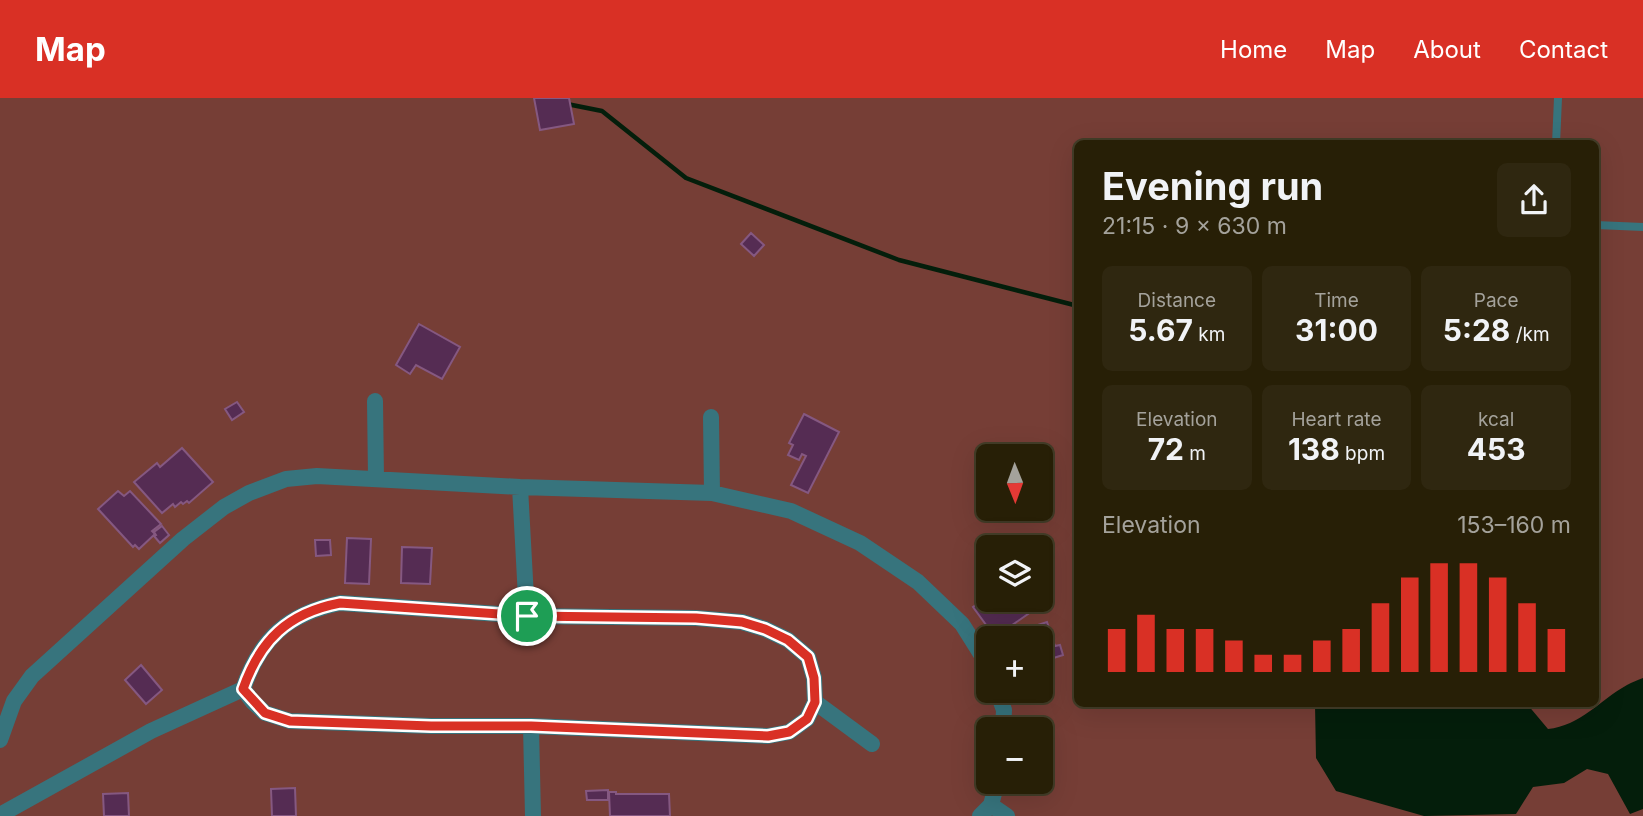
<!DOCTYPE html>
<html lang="en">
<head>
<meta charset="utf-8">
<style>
  body { margin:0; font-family:Inter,sans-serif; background:#2f2710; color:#f1f3f6; height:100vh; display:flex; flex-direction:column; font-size:26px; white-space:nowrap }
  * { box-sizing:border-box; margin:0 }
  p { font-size:23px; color:#a4a29b }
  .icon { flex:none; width:38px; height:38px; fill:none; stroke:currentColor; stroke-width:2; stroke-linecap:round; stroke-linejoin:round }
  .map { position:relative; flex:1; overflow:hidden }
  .side { position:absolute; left:1074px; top:42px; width:525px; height:567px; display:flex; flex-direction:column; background:#271f06; border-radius:10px; box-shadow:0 7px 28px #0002,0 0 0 2px #433d28 }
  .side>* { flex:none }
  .needle { width:46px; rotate:179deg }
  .tools { position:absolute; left:976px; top:346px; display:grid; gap:14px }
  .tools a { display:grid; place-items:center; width:77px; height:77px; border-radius:10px; background:#271f06; box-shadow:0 7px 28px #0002,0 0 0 2px #433d28; font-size:35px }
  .pin { position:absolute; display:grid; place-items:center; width:60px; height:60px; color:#fff; margin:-30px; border:4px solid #fff; border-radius:50%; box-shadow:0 2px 7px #0007 }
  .round { display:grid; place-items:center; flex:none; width:74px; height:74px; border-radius:10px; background:#2f2710 }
  .overview { display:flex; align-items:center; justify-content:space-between; height:119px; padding:0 28px }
  h1 { font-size:38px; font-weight:700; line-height:52px }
  .stats { display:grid; grid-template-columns:repeat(3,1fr); gap:10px; height:119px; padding:7px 28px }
  .stats div { display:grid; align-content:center; border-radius:10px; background:#2f2710; text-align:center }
  .stats b { font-size:30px; font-weight:700 }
  .stats small { font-size:19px; font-weight:400 }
  .stats p { font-size:19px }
  .chart { height:196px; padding:14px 28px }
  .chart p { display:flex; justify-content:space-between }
  .chart svg { width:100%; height:126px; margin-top:7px; stroke:#d93025; stroke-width:6 }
  header { display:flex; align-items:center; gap:42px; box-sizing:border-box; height:98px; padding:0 35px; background:#d93025; color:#fff }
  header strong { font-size:33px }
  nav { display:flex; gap:38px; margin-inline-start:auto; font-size:24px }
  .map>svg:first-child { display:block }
</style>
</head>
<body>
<header>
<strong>Map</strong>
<nav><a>Home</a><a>Map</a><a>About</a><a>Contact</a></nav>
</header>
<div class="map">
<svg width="1643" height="718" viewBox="0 0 1643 718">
  <rect width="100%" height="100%" fill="#342908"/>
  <!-- green -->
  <path fill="#763e36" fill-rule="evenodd" d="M0 0H1643V718H0ZM1078 46H1596V606H1078ZM989 359H1041V411H989ZM989 450H1041V502H989ZM989 541H1041V593H989ZM989 632H1041V684H989Z"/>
  <!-- water -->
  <path fill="#041e0b" d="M1643 580V711L1630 716 1608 676 1587 671 1564 685 1533 689 1516 716 1424 718 1336 693 1316 660 1315 606H1527L1548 631C1580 628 1600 602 1627 587 1632 584 1638 582 1643 580Z"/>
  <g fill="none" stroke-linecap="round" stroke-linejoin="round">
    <!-- stream -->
    <path stroke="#041e0b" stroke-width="4.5" d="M567 6 602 13 686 80 899 162 1078 208"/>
  </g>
  <!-- building -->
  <path fill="#552c53" stroke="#855881" stroke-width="2" d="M534 0H569L574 26 540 32Z
    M751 135 764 147 754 158 741 146Z
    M419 226 460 249 442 281 416 267 410 276 396 267Z
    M237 304 244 314 232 322 225 311Z
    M804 316 839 334 808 395 791 387 806 358 802 356 799 362 788 357 793 347 789 345Z
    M182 350 213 384 189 405 187 403 183 406 181 404 175 409 173 406 162 415 134 384 157 365 160 369Z
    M118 393 124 398 130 393 161 426 152 433 155 436 139 451 135 447 133 449 98 411Z
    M162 428 169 437 160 445 154 438 156 437 154 434Z
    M347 440 371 441 369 486 345 485Z
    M315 442H330L331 457 316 458Z
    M402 449 432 450 430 486 401 485Z
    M989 498V502H1017L1028 516 995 539 973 509Z
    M1047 524 1055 548 1060 547 1063 557 1041 564V541H1011L1010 536Z
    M141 567 162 592 146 606 125 582Z
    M295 690 296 718H272L271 691Z
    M608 692V702H587L586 693Z
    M609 694H616V696H669L670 718H610Z
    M128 695 129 718H104L103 696Z"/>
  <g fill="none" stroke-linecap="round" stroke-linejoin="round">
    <!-- lane -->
    <path stroke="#37747d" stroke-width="8" d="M1556 46 1558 0
      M1596 127 1643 129"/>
    <!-- street -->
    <path stroke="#37747d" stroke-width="16" d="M375 303 376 380
      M711 319 712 395
      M520 389 527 518
      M340 505 527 518 696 520 742 524 765 531 788 542 808 559 814 580 815 604 807 621 789 634 768 638 531 628H431L290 623 265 615 253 604 243 591C260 541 287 516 340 505Z
      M997 593 1004 612 1003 632
      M815 604 872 646
      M531 628 533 718
      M0 642 14 603 32 578 183 441 224 409 249 395 286 381 317 378 520 389 712 395 791 413 860 445 918 484 962 526 989 569
      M991 707 1007 718
      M0 717 151 633 243 591
      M980 718 991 707 997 684"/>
  </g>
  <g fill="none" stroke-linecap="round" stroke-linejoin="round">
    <defs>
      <path id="route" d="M340 505 527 518 696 520 742 524 765 531 788 542 808 559 814 580 815 604 807 621 789 634 768 638 531 628H431L290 623 265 615 243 591C260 542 288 515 340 505Z"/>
    </defs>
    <!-- route casing -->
    <use href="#route" stroke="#fff" stroke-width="14"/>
    <!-- route -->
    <use href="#route" stroke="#d93025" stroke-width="9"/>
  </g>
</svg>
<div class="tools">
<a><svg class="needle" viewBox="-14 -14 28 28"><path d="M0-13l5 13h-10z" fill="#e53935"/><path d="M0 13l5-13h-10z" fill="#a4a29b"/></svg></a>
<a><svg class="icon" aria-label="layers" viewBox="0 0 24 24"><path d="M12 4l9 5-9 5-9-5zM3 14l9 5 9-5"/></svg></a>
<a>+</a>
<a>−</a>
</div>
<div class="pin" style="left:527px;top:518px;background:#1e9e55"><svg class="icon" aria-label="arrive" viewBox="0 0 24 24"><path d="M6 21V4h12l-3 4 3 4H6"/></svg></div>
<section class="side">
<div class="overview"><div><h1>Evening run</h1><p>21:15 · 9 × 630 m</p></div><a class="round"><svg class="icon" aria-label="share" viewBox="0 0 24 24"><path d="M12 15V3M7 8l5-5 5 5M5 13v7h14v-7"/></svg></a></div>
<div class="stats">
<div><p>Distance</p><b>5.67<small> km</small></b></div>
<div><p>Time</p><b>31:00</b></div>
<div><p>Pace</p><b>5:28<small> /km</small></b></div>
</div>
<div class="stats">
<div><p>Elevation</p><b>72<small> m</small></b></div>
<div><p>Heart rate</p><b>138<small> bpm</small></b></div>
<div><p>kcal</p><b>453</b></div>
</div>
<div class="chart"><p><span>Elevation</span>153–160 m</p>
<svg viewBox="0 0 160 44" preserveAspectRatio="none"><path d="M5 44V29M15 44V24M25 44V29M35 44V29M45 44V33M55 44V38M65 44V38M75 44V33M85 44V29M95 44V20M105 44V11M115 44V6M125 44V6M135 44V11M145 44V20M155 44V29"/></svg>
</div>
</section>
</div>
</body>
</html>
